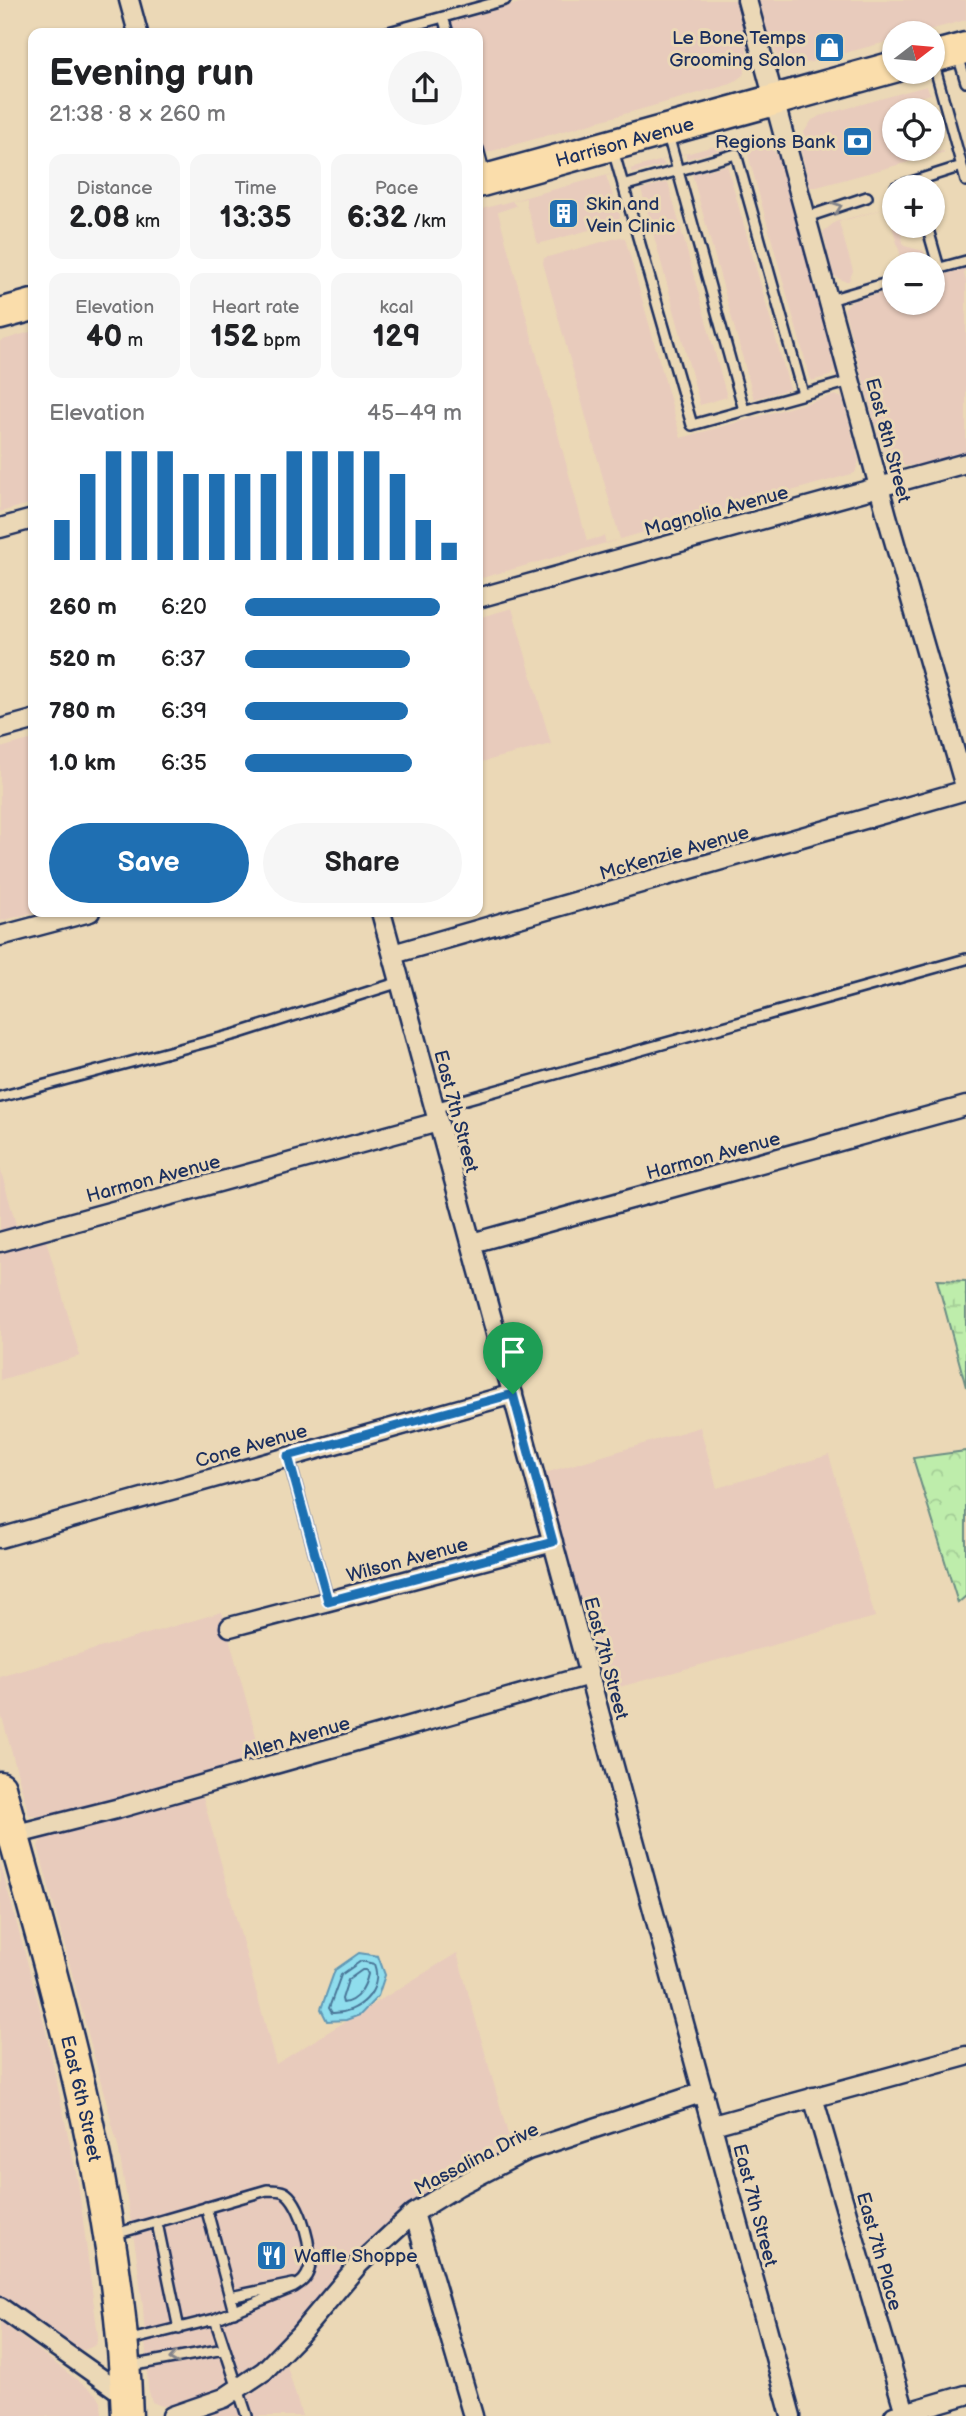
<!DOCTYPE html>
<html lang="en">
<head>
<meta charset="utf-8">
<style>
  body { margin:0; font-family:"Balsamiq Sans",sans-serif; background:#f6f6f6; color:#202124; height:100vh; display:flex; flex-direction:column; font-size:26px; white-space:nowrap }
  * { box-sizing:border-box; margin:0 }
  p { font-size:23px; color:#757577 }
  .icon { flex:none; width:38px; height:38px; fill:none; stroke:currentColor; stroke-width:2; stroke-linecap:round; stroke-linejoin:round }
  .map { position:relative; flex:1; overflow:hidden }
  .side { position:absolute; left:28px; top:28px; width:455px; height:889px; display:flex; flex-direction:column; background:#fff; border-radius:14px; box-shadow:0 2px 5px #0004 }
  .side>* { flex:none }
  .needle { width:46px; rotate:74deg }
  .fabs { position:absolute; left:882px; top:21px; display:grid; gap:14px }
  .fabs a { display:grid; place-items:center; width:63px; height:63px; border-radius:50%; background:#fff; box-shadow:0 2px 5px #0004; font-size:35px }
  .pin { position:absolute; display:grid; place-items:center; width:60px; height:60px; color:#fff; margin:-72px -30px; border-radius:50% 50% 50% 0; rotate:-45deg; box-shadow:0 0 7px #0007 }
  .pin .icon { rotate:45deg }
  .round { display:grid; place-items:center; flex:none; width:74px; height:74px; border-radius:37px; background:#f6f6f6 }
  .summary { display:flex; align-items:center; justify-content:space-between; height:119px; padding:0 21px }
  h1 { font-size:38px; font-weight:600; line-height:52px }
  .metrics { display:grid; grid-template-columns:repeat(3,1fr); gap:10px; height:119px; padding:7px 21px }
  .metrics div { display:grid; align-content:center; border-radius:14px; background:#f6f6f6; text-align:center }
  .metrics b { font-size:30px; font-weight:600 }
  .metrics small { font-size:19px; font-weight:400 }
  .metrics p { font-size:19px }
  .chart { height:196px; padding:14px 21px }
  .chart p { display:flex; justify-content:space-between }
  .chart svg { width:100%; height:126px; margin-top:7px; stroke:#1f6fb2; stroke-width:6 }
  .action { display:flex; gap:14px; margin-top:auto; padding:14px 21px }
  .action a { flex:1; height:80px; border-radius:42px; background:#1f6fb2; color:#fff; font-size:28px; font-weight:600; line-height:80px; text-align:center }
  .action a+a { background:#f6f6f6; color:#202124 }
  ul { padding:0 21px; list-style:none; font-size:23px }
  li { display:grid; grid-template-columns:112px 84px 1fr; align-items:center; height:52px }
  li i { height:18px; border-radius:9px; background:#1f6fb2 }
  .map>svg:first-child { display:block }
</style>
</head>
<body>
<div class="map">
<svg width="966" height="2416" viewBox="0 0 966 2416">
  <defs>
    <pattern id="forest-crowns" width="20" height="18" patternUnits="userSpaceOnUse" patternTransform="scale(1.75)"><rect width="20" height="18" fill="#beedab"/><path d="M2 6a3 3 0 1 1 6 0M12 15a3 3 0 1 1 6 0" fill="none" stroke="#a3cc96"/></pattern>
    <pattern id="wetland-marsh" width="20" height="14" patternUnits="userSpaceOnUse" patternTransform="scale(1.75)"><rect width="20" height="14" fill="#beedab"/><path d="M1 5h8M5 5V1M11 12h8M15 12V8" fill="none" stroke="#a3cc96"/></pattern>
  </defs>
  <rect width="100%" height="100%" fill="#ebd8b6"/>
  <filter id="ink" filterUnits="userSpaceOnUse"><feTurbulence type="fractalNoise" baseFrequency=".0143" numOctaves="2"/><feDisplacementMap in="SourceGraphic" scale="14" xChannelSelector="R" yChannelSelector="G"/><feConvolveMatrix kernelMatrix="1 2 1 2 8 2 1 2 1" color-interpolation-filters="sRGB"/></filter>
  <g filter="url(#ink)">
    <!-- built -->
    <path fill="#e8cbbc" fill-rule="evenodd" d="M530 0H735L747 45V66L743 75 731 84 478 155V33H414Z
      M759 0H966V20L918 33H894V40L792 67 780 61 771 43Z
      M926 86 931 94 912 99 915 110H894V149H925L927 155 943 151 945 152 817 187H810L801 152 804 132 812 120 820 116Z
      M752 136 767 142 780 159 859 460 855 473 478 579V210ZM745 144 811 381 830 376 834 371 842 398 835 395 681 438 625 238 620 237 544 258 543 263 620 539 606 544 604 536 587 541 498 212 516 206 512 201 526 198V204L538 244 615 223 619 221 620 215 606 176 631 169V174L665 165 661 160 686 153V159Z
      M727 165 790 389 754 399 692 174Z
      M668 182 727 397 700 405 641 189Z
      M894 206 839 222 853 271 849 281H844L834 276 823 232 835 222Z
      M892 226H899L904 246 924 251 927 262 912 264 901 257Z
      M966 268 964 274 966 282V452L922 465 904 466 893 463 882 449 844 309 850 302 894 289V303H933V278Z
      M33 331V503L0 512V341Z
      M512 608 551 744 478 763V618Z
      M33 739V912H36L0 921V748Z
      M0 1168 17 1228 0 1232Z
      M46 1240 80 1356 0 1380V1254Z
      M700 1427 717 1488 829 1455 875 1617 605 1691 545 1473Z
      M222 1612 263 1761 139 1794 40 1817 29 1815 0 1710V1677Z
      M203 1797 276 2064 457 1953 513 2152 411 2206 392 2221 346 2265 282 2340 253 2368 234 2382 209 2395 170 2406H162L152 2402 148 2388 143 2307 136 2252 118 2146 38 1846 41 1840 47 1836Z
      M0 1862 45 2027 78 2182 98 2336 96 2345 85 2350 79 2349 0 2295Z
      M0 2321 97 2395 101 2402 102 2416H0Z
      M286 2363 302 2416H210L235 2405 263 2386Z"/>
    <!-- forest -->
    <path fill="url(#forest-crowns)" stroke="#6c8e84" stroke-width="2" d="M966 1451V1596L958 1603 913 1458Z"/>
    <!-- wetland -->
    <path fill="url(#wetland-marsh)" stroke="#6c8e84" stroke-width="2" d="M937 1280 966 1281V1387Z"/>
    <!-- water -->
    <path fill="#8fdded" stroke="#6197b4" stroke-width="2" d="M359 1953 378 1956 385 1975 378 1996 360 2015 346 2020 327 2021 321 2009 335 1970Z"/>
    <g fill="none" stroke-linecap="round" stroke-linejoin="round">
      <!-- shore -->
      <path stroke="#497597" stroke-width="2" d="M361 1961 374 1964C384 1991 358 2014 332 2013L329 2008 341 1975Z
        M362 1970H366L368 1974C365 1988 357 2001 343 2003L342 1999 348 1980Z"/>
      <defs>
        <path id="service" d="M443 17 448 33
          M385 33 505 0
          M958 55 966 82
          M933 61 966 181
          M668 135 744 410
          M478 149 485 175
          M613 150 692 425 851 381
          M623 186 736 154 803 394
          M896 187 962 166
          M807 217 867 197
          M927 226 939 268
          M933 270 966 261
          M829 300 894 281
          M0 1097 236 1034 400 982
          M434 1108 966 959
          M288 1456 328 1601
          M206 2207 234 2312
          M157 2223 179 2329
          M115 2234 267 2190C272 2190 280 2190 284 2192 301 2201 314 2253 309 2270 306 2279 302 2282 294 2287L215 2319 126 2341
          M230 2297 293 2284
          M215 2319 247 2416
          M129 2366 224 2349"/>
        <path id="minor" d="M129 0 138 33
          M0 528 33 519
          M478 598 966 463
          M0 729 33 720
          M381 912 791 2416
          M0 936 90 912
          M393 954 966 790 887 516 747 0
          M0 1242 438 1122
          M472 1243 966 1106
          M0 1538 513 1394
          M230 1627 553 1542
          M13 1835 120 1808 589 1675
          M813 2097 906 2416
          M713 2125 966 2056
          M414 2213 473 2416
          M0 2307 126 2396
          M172 2416 224 2398 264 2371 300 2334 359 2264 414 2213 458 2186 528 2150 704 2092
          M894 2416 966 2395"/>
        <g id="primary">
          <path d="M933 57 966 48"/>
          <path id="s1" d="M478 182 894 67"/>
          <path d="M0 314 33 305"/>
          <path id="s2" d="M0 1787C57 1993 120 2200 127 2416"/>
        </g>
      </defs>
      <!-- service casing -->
      <use href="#service" stroke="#1b2f5e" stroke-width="14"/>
      <!-- minor casing -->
      <use href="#minor" stroke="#1b2f5e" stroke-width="23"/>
      <!-- primary casing -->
      <use href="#primary" stroke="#1b2f5e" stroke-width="35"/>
      <!-- service -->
      <use href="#service" stroke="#ebd8b6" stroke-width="9"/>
      <!-- minor -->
      <use href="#minor" stroke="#ebd8b6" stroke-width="18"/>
      <!-- primary -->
      <use href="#primary" stroke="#faddab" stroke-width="30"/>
    </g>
    <!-- one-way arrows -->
    <defs><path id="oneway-chevron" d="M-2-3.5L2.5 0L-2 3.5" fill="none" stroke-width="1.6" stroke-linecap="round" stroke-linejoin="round" transform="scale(1.75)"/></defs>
    <g stroke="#83848a">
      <use href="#oneway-chevron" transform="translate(837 207) rotate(-19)"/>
      <use href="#oneway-chevron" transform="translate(174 2358) rotate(170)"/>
    </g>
  </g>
  <g fill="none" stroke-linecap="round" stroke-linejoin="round" filter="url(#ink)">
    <defs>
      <path id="route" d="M513 1394 553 1542 328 1601 288 1456Z"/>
    </defs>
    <!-- route casing -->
    <use href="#route" stroke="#fff" stroke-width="14"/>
    <!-- route -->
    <use href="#route" stroke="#1f6fb2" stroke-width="9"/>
  </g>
  <!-- icons -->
  <defs>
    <symbol id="shop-square" viewBox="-11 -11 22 22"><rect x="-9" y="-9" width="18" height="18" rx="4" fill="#1f6fb2" stroke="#ebd8b6"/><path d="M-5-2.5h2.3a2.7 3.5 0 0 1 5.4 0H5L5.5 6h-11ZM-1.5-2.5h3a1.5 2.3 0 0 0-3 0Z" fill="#fff"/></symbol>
    <symbol id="bank-square" viewBox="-11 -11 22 22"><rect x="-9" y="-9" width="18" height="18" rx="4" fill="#1f6fb2" stroke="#ebd8b6"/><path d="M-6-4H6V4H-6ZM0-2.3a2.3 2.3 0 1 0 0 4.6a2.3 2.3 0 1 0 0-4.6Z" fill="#fff"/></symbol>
    <symbol id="building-square" viewBox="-11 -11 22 22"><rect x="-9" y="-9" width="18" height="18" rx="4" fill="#1f6fb2" stroke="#ebd8b6"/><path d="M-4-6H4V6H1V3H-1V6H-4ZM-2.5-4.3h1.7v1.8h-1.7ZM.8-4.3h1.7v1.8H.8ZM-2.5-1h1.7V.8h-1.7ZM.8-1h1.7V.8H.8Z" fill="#fff"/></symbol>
    <symbol id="restaurant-square" viewBox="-11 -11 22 22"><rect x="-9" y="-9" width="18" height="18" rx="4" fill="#1f6fb2" stroke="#ebd8b6"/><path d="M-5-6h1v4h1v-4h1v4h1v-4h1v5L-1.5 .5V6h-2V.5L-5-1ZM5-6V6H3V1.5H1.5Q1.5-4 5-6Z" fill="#fff"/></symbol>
  </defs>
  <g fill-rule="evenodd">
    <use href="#shop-square" x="812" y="30" width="35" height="35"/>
    <use href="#bank-square" x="840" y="124" width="35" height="35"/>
    <use href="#building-square" x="546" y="196" width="35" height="35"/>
    <use href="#restaurant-square" x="254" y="2238" width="35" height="35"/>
  </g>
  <g text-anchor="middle" stroke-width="6" stroke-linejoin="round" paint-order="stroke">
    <!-- poi labels -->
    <g font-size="19" fill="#1b2f5e" stroke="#ebd8b6" text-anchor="end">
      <text x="806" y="44">Le Bone Temps<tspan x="806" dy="22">Grooming Salon</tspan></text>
      <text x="835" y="148">Regions Bank</text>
      <text x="586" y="210" text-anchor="start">Skin and<tspan x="586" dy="22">Vein Clinic</tspan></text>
      <text x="294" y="2262" text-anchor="start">Waffle Shoppe</text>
    </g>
    <!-- street labels -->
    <g font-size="19" fill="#1b2f5e" stroke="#ebd8b6">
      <text dy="7" stroke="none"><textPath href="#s1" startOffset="152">Harrison Avenue</textPath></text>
      <text transform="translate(889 440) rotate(75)" y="7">East 8th Street</text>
      <text transform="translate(716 510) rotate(-15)" y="7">Magnolia Avenue</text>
      <text transform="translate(674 852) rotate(-16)" y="7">McKenzie Avenue</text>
      <text transform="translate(457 1111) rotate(75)" y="7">East 7th Street</text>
      <text transform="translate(713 1155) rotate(-15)" y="7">Harmon Avenue</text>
      <text transform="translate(153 1178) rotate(-15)" y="7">Harmon Avenue</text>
      <text transform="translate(251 1445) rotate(-16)" y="7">Cone Avenue</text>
      <text transform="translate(407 1559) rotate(-15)" y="7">Wilson Avenue</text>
      <text transform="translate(607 1658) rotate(75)" y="7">East 7th Street</text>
      <text transform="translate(296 1737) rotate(-16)" y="7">Allen Avenue</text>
      <text dy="7" stroke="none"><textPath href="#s2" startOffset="322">East 6th Street</textPath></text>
      <text transform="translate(476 2158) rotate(-27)" y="7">Massalina Drive</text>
      <text transform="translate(756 2205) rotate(75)" y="7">East 7th Street</text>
      <text transform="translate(880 2251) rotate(74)" y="7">East 7th Place</text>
    </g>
  </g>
</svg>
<div class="fabs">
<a><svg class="needle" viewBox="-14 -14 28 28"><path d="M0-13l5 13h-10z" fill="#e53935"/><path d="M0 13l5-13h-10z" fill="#757577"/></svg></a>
<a><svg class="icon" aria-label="locate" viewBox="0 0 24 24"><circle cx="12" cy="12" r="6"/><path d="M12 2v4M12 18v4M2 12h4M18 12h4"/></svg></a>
<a>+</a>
<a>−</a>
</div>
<div class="pin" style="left:513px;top:1394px;background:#1e9e55"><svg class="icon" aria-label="arrive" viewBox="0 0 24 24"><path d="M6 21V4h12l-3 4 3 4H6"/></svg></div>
<section class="side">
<div class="summary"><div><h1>Evening run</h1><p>21:38 · 8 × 260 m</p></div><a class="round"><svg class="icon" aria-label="share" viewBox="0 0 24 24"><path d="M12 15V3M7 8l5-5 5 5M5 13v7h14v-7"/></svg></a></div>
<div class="metrics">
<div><p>Distance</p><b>2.08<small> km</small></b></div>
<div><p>Time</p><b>13:35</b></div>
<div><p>Pace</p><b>6:32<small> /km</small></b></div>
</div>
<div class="metrics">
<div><p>Elevation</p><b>40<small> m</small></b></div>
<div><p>Heart rate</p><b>152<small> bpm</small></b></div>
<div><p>kcal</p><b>129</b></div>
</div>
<div class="chart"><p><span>Elevation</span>45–49 m</p>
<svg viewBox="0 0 160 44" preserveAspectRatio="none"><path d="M5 44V30M15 44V14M25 44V6M35 44V6M45 44V6M55 44V14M65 44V14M75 44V14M85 44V14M95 44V6M105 44V6M115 44V6M125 44V6M135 44V14M145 44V30M155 44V38"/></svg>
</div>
<ul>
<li><b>260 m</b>6:20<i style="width:90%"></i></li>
<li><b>520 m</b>6:37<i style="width:76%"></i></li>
<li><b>780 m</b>6:39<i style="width:75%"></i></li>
<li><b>1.0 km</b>6:35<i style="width:77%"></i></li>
</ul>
<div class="action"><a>Save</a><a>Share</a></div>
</section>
</div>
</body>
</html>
